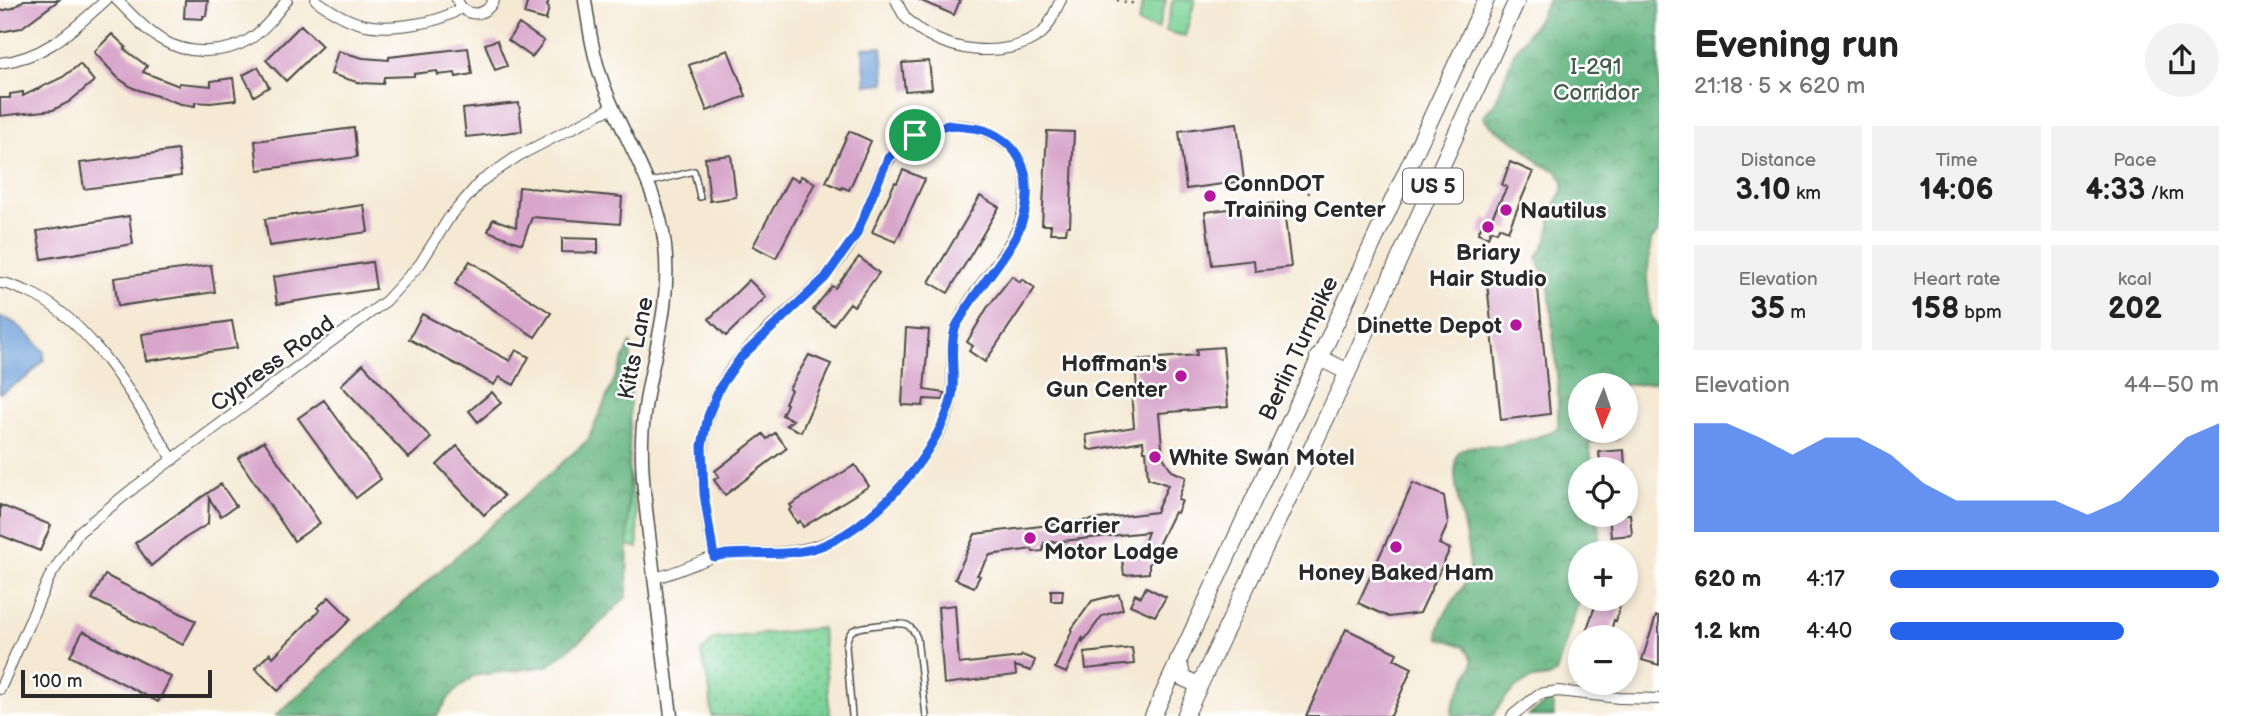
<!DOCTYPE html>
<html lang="en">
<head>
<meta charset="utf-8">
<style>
  body { margin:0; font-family:"Balsamiq Sans",sans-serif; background:#f2f2f2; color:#222; height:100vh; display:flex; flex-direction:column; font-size:26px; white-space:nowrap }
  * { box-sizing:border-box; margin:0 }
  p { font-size:23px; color:#767676 }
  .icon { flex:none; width:38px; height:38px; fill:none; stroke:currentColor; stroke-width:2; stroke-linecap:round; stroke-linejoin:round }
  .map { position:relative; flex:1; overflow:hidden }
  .drawer { display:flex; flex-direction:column; background:#fff; width:595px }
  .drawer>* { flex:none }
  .needle { width:46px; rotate:182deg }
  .controls { position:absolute; left:1568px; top:373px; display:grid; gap:14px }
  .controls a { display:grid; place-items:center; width:70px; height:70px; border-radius:50%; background:#fff; box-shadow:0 4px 10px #0003; font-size:35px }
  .scale { position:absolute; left:21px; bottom:18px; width:191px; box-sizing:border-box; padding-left:7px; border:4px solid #2b2b2b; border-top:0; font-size:19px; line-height:24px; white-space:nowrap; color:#2b2b2b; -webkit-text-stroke:5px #fff; paint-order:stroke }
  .pin { position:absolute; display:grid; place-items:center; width:60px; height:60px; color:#fff; margin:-30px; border:4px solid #fff; border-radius:50%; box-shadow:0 2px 7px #0007 }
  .round { display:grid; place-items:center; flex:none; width:74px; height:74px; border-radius:37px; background:#f2f2f2 }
  .head { display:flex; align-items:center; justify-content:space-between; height:119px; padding:0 35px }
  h1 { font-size:38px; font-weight:800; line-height:52px }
  .metrics { display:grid; grid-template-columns:repeat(3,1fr); gap:10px; height:119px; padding:7px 35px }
  .metrics div { display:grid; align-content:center; border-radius:0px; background:#f2f2f2; text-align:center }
  .metrics b { font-size:30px; font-weight:800 }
  .metrics small { font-size:19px; font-weight:400 }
  .metrics p { font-size:19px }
  .chart { height:196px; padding:14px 35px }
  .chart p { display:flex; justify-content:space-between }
  .chart svg { width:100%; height:126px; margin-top:7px; fill:#2563eb; opacity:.7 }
  ul { padding:0 35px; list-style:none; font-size:23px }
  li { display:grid; grid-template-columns:112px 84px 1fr; align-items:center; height:52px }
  li i { height:18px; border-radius:9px; background:#2563eb }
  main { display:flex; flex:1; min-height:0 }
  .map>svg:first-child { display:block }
</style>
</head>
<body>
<main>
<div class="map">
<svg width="1659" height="716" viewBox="0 0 1659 716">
  <defs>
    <pattern id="green-dots" width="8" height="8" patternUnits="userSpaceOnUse" patternTransform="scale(1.75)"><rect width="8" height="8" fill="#7bd297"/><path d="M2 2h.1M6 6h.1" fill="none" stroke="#6ab482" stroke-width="1.8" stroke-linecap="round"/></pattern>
    <pattern id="forest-crowns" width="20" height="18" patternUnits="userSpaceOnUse" patternTransform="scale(1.75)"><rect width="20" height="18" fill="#64b480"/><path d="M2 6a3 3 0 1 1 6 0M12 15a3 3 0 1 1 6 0" fill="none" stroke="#539369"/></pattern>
  </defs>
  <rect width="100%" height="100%" fill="#fff"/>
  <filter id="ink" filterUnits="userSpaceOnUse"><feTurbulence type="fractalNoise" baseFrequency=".0143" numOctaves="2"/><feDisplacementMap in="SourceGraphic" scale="14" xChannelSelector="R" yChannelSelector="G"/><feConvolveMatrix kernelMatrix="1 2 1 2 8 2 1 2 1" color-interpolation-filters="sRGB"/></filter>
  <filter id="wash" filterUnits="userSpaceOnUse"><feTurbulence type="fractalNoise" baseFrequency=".00686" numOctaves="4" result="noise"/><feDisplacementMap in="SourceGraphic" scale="28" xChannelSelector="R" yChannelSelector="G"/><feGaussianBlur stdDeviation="1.57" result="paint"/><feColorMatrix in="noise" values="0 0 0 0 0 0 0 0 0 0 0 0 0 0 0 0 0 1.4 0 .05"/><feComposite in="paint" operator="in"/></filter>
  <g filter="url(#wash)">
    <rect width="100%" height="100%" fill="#f5e9d4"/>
    <!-- green -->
    <path fill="url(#green-dots)" stroke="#537e61" stroke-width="2" d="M629 472 637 515 638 548 628 545Z
      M822 628 830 716H712L710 690 701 653 714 639Z"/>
    <!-- forest -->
    <path fill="url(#forest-crowns)" stroke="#487056" stroke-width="2" d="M1548 0H1659V232L1651 240 1647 279 1651 315 1659 330V381L1636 385H1580V430L1620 431 1618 439 1589 443 1593 469H1580V514L1597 515 1600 530 1596 553H1580V597L1556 673C1548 680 1539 677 1529 680 1514 686 1500 703 1493 716H1452C1450 698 1470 681 1473 660L1464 646 1439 638C1434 617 1463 595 1468 576 1470 568 1469 557 1468 549 1466 532 1445 460 1461 450 1474 443 1490 448 1504 446 1515 444 1552 434 1558 427V386L1549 288 1537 258 1547 240 1553 208 1563 191V181L1557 171 1542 165 1521 145 1490 125 1483 117 1496 101 1514 53 1540 16Z
      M631 342 627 596 595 628 548 666 473 676 450 696 437 716H275L588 440Z
      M1552 699 1554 716H1528Z"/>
    <!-- pitch -->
    <path fill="#7bd297" stroke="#537e61" stroke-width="2" d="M1144 0H1166L1158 29 1138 23Z
      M1173 0H1195L1185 36 1165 31Z"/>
    <!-- water -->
    <path fill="#6da0d8" stroke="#4c6682" stroke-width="2" d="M882 47 885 83 866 85 863 48Z
      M0 317C19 321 30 337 44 351V360L26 378 0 393Z"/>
    <g id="blocks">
      <!-- building -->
      <path fill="#d8a5cb" d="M24 0H59L21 28 0 32V11L13 8Z
        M185 0H208L206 16H203V19L184 18Z
        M528 0H549L547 6 549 7 546 20 524 14Z
        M919 0H960L954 15Z
        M519 24 544 41 532 57 508 40Z
        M301 25 322 46 286 81 266 60Z
        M112 34 126 47 124 49 147 66 143 72 179 86V83L211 86V81L233 78 236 100 210 103 195 102V106L181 104 133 88 118 78 94 52Z
        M497 40 507 66 495 70 485 44Z
        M468 48 472 74 456 77 455 73 438 75 437 71 414 74V76L384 77 383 84 360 83 331 74 338 51 363 58 389 60V57Z
        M728 50 746 96 707 111 689 65Z
        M929 61 932 89 905 91 902 63Z
        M80 64 94 81 69 102 53 110 0 116V98H10V94L23 92V96L63 77Z
        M258 67 269 87 254 96 243 75Z
        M519 103 522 131 466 137 463 109Z
        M1237 123 1244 181 1186 189 1179 131Z
        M354 128 357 157 258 170 255 141Z
        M849 131 871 141 849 190 842 187 841 189 826 182Z
        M1047 131 1074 132 1070 226H1067L1066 233H1050L1051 225H1042Z
        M178 150 181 176 84 189 80 163Z
        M731 155 736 197 710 201 705 158Z
        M1510 162 1533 172 1508 231 1499 227 1497 232 1491 230 1488 237 1478 233 1485 218 1490 221 1507 187 1502 185Z
        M903 170 925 179 896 242 872 232 895 182 897 183Z
        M801 176 815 183 776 258 753 246 790 177 799 181Z
        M519 187 622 197 620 224 532 217 522 244 488 231 493 219 516 227Z
        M980 196 999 207 948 293 929 282Z
        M1283 202 1291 267 1255 271 1254 260 1212 265 1205 212Z
        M364 205 368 232 269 246 265 219Z
        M129 216 133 244 42 259 37 231Z
        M562 238 598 239V253L562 252Z
        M859 257 879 273 854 306 850 303 833 325 813 310 832 286 835 288Z
        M470 261 551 313 535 337 455 284Z
        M372 262 376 289 277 304 273 277Z
        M211 265 215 292 118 306 114 278Z
        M1495 274 1537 278 1550 414 1501 420 1487 283 1496 282Z
        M1012 276 1020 282 1022 279 1035 288 985 362 969 351 973 346 967 342 987 308Z
        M749 280 766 297 726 336 709 319Z
        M422 314 510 361 516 350 529 357 514 385 499 377 494 385 409 339Z
        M232 321 237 348 146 361 142 334Z
        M906 328 929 330 924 390 945 393 943 400 924 399 923 406 902 405Z
        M1223 347 1228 407 1159 413 1163 457 1172 471 1186 477 1178 500 1182 501 1177 513 1174 512 1157 547 1149 564V573L1124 575 1122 558 1139 556 1148 532 1044 543 1043 551 1033 552 1032 549 990 555 977 575 980 576 974 587 955 579 975 534 1156 512 1168 485 1148 478 1146 451H1144L1143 441 1092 450 1088 449 1086 435 1134 427 1131 392 1137 391 1135 360 1197 355 1196 349Z
        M809 355 831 364 801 432 786 425 793 420 782 415 787 404 785 403 791 390 789 389Z
        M363 364 431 438 409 458 341 385Z
        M492 392 501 403 478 422 469 411Z
        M324 400 381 479 356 498 298 418Z
        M775 433 787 448 725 495 714 480 719 476 715 471 763 434 767 439Z
        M264 441 320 523 294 541 238 458Z
        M457 446 504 496 484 515 437 465Z
        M1624 450 1625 469H1601L1599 452Z
        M855 465 869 486 803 527 800 521 797 523 789 510 792 508 790 505Z
        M1413 483 1444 496 1448 524 1439 544 1450 549 1420 613 1389 617 1358 603Z
        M221 484 236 506 221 516 209 498 208 524 182 540 151 566 135 543Z
        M0 505 51 525 40 551 0 535Z
        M1609 514H1630L1632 535 1611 537Z
        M105 575 196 621 183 645 92 599Z
        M1146 587 1166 597 1155 616 1130 605 1135 594 1141 597Z
        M1051 590H1063L1062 601H1051Z
        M1119 594 1123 609 1102 616 1083 642V637L1066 673 1055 668 1072 631 1071 630 1092 601Z
        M329 597 351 619 278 691 255 668 270 653 273 657 320 610 317 608Z
        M1598 598H1622L1616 621 1614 620 1609 637H1584Z
        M955 605 959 664 1021 657 1022 655 1035 660 1031 671 1015 666 1016 675 944 684 938 607Z
        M1656 616H1659V665L1642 660Z
        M1346 629 1397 653 1394 659 1412 668 1391 716H1306Z
        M83 631 171 677 158 702 70 656Z
        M1132 648 1134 664 1086 669 1084 653Z"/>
    </g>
  </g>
  <g filter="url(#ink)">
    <use href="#blocks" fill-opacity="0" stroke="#494844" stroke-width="2"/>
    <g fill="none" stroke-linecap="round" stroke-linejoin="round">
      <defs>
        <path id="service" d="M648 183 694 171 700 197
          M852 716 846 646C847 641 847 636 852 631 858 626 898 622 907 625 912 628 915 633 917 638L926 716"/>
        <path id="minor" d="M117 0C131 14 145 30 162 40 187 55 224 55 250 39 265 29 276 14 287 0
          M316 0C351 26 373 31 415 24 432 22 446 18 461 8
          M457 0C465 18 485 18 494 0
          M896 0C899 6 902 14 907 19 939 52 1005 62 1042 33 1050 26 1055 10 1061 0
          M0 63C47 57 72 30 106 0
          M0 283C9 283 17 288 26 291 90 317 137 404 173 460
          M654 578C679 573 701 559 725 554 740 552 755 553 769 553 807 552 838 542 868 518 897 494 948 434 952 396 954 377 949 345 956 327 976 277 1030 242 1026 183 1024 155 1012 144 987 132 967 122 934 124 914 136 879 157 874 196 858 231 850 248 834 268 821 281 794 307 763 331 739 359 688 420 701 485 714 557
          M0 689 49 578 79 532 135 487 386 301 420 264 449 218 480 182 518 156 613 107
          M1512 716 1539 694 1558 691 1619 698 1659 699"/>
        <path id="tertiary" d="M585 0C589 28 593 56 603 83 623 139 658 185 665 246 673 318 644 372 642 441 641 478 647 515 651 552 658 607 664 661 671 716"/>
        <path id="trunk" d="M1318 357 1348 372
          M1178 660 1183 678 1199 685
          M1153 716 1486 0
          M1185 716 1348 372 1517 0"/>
      </defs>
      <!-- service casing -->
      <use href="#service" stroke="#494844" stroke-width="8"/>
      <!-- minor casing -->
      <use href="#minor" stroke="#494844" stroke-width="12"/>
      <!-- tertiary casing -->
      <use href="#tertiary" stroke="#494844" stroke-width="15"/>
      <!-- trunk casing -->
      <use href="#trunk" stroke="#494844" stroke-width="18"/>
      <!-- path -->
      <path stroke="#494844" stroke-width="2.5" stroke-dasharray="2 5" stroke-linecap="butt" d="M1117 0 1136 4
        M1307 178 1309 195"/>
      <!-- service -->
      <use href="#service" stroke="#fff" stroke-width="5"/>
      <!-- minor -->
      <use href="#minor" stroke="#fff" stroke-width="10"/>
      <!-- tertiary -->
      <use href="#tertiary" stroke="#fff" stroke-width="12"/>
      <!-- trunk -->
      <use href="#trunk" stroke="#fff" stroke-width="16"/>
    </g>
  </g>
  <g fill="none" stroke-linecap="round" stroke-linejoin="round" filter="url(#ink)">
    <defs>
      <path id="route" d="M947 125C958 127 973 127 984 130 1031 147 1036 195 1016 236 1002 263 980 285 965 311 962 317 957 323 955 329 948 353 958 380 950 404 933 459 869 533 812 549 785 556 755 552 727 554L714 557 704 494 702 446 708 416 720 387 741 357 825 278 856 235 888 158 915 135Z"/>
    </defs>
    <!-- route casing -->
    <use href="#route" stroke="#fff" stroke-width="14"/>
    <!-- route -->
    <use href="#route" stroke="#2563eb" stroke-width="9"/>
  </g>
  <!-- markers -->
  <g fill="#b5179e" stroke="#fff" stroke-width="2.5">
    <circle cx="1210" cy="196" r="7"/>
    <circle cx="1506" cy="210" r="7"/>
    <circle cx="1488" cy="227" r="7"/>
    <circle cx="1516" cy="325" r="7"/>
    <circle cx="1181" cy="376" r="7"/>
    <circle cx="1155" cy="457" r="7"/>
    <circle cx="1030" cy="538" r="7"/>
    <circle cx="1396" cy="547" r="7"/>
  </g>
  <g text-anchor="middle" stroke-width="5" stroke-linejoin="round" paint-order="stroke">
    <!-- shield labels -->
    <rect fill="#fff" stroke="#6b6b6b" stroke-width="2" x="1403" y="168.5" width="60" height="35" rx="5"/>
    <g font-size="21" font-weight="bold" fill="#2b2b2b">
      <text x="1433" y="193">US 5</text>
    </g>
    <!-- park labels -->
    <g font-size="23" fill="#435d4b" stroke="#fff">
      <text x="1596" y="74">I-291<tspan x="1596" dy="26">Corridor</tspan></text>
    </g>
    <!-- poi labels -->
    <g font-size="23" font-weight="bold" fill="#2b2b2b" stroke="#fff" text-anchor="start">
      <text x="1224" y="191">ConnDOT<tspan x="1224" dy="26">Training Center</tspan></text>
      <text x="1520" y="218">Nautilus</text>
      <text x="1488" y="260" text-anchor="middle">Briary<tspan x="1488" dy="26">Hair Studio</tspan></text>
      <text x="1502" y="333" text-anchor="end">Dinette Depot</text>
      <text x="1167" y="371" text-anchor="end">Hoffman's<tspan x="1167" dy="26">Gun Center</tspan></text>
      <text x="1169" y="465">White Swan Motel</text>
      <text x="1044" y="533">Carrier<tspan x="1044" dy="26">Motor Lodge</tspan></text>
      <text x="1396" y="580" text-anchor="middle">Honey Baked Ham</text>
    </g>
    <!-- street labels -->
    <g font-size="23" fill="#2b2b2b" stroke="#fff">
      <text transform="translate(635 348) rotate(-79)" y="8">Kitts Lane</text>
      <text transform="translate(1298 348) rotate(-65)" y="8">Berlin Turnpike</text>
      <text transform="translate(272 363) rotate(-36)" y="8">Cypress Road</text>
    </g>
  </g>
</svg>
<div class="controls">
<a><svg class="needle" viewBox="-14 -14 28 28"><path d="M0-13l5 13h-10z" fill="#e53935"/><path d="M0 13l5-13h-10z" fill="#767676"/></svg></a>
<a><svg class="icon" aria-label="locate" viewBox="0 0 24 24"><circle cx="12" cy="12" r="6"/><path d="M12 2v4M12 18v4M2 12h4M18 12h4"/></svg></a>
<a>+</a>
<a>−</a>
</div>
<div class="scale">100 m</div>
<div class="pin" style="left:915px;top:135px;background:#1e9e55"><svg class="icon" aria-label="arrive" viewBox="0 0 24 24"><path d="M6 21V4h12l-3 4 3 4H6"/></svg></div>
</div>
<section class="drawer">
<div class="head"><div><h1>Evening run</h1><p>21:18 · 5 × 620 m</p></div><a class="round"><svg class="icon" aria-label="share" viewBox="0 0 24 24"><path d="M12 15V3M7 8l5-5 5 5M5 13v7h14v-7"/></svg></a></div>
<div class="metrics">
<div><p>Distance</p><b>3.10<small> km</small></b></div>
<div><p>Time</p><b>14:06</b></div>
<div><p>Pace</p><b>4:33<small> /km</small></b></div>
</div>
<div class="metrics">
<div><p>Elevation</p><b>35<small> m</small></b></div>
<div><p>Heart rate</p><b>158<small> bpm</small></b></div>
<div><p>kcal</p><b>202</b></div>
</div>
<div class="chart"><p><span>Elevation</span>44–50 m</p>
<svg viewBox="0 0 160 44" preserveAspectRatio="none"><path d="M0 44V6L10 6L20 11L30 17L40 11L50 11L60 17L70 27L80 33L90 33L100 33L110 33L120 38L130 33L140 22L150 11L160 6V44z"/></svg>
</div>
<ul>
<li><b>620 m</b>4:17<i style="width:100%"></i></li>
<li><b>1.2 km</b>4:40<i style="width:71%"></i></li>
</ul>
</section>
</main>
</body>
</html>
